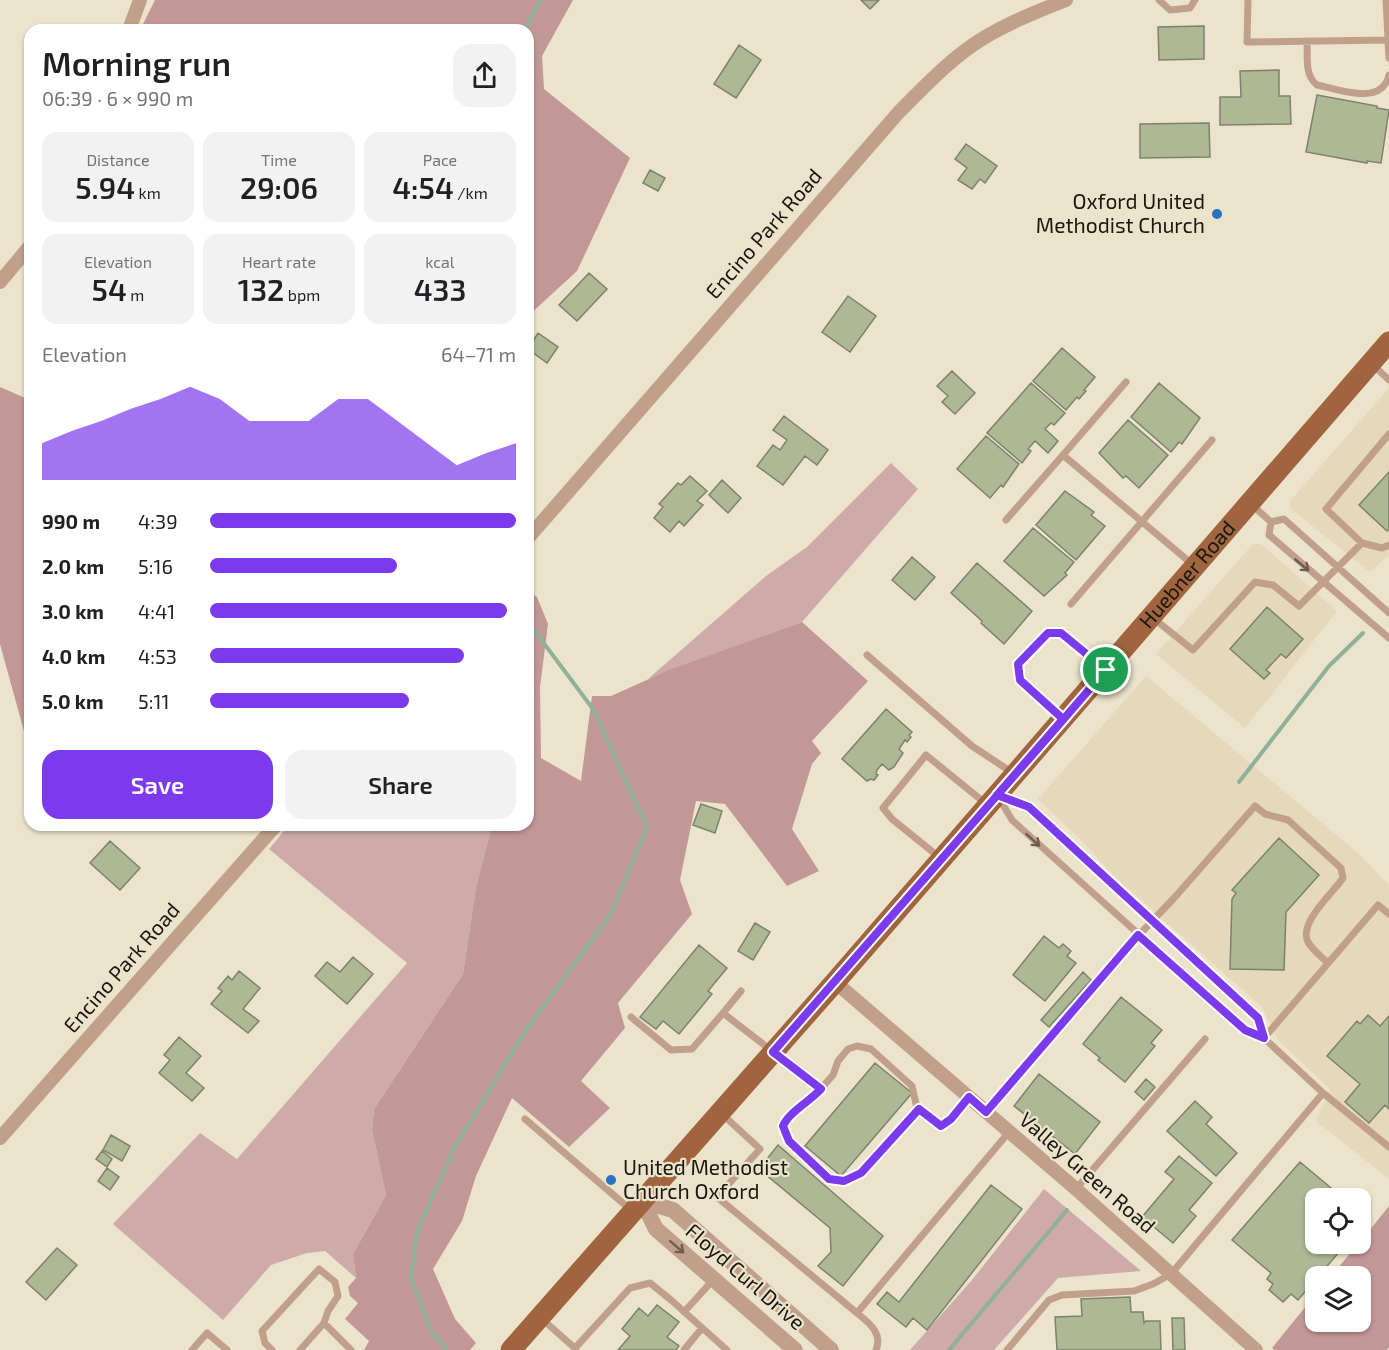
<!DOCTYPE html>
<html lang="en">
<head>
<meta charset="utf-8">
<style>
  body { margin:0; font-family:"Exo 2",sans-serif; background:#f2f2f2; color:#202124; height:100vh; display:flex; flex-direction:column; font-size:22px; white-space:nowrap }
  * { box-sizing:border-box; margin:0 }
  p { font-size:20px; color:#757577 }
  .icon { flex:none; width:33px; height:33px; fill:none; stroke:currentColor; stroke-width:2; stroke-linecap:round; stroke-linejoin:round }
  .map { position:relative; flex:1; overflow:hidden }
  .side { position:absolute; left:24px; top:24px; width:510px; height:807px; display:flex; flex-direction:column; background:#fff; border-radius:18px; box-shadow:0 2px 4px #0004 }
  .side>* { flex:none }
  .controls { position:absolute; left:1305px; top:1188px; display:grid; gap:12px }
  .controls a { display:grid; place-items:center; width:66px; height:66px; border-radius:12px; background:#fff; box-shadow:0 2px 4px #0004; font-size:30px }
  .pin { position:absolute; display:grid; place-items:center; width:51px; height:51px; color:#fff; margin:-26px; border:3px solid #fff; border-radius:50%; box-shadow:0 2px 6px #0007 }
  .round { display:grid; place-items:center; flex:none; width:63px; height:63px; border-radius:18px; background:#f2f2f2 }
  .head { display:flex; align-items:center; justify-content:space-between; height:102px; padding:0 18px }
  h1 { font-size:33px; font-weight:600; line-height:45px }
  .stats { display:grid; grid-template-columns:repeat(3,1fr); gap:9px; height:102px; padding:6px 18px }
  .stats div { display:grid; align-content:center; border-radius:15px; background:#f2f2f2; text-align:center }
  .stats b { font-size:30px; font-weight:600 }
  .stats small { font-size:16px; font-weight:400 }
  .stats p { font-size:16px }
  .chart { height:168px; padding:12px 18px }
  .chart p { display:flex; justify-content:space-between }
  .chart svg { width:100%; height:108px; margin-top:6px; fill:#7c3aed; opacity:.7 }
  .cta { display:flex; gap:12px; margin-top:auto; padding:12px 18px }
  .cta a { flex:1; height:69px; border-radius:18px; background:#7c3aed; color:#fff; font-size:24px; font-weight:600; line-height:69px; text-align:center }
  .cta a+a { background:#f2f2f2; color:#202124 }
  ul { padding:0 18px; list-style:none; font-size:20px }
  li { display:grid; grid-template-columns:96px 72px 1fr; align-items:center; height:45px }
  li i { height:15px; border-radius:8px; background:#7c3aed }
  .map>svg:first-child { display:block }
</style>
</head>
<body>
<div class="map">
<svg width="1389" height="1350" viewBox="0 0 1389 1350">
  <rect width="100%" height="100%" fill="#ece3cc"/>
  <!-- built -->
  <path fill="#e5d8bb" d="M1389 388V555L1370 572 1291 509 1290 501Z
    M1253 544H1261L1337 611 1245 728 1156 654Z
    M1146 676 1359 854 1389 885V1179L1316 1121 1330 1089 1278 1040 1262 1007 1114 876 1084 843 1038 799Z"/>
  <!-- green -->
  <path fill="#ceaba9" d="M891 463 918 489 802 622 648 679 766 576 807 547Z
    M289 825H492L476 887 463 974 374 1109 372 1130 386 1195 353 1254 356 1278 325 1251 307 1253 271 1265 223 1320 113 1224 200 1133 237 1159 407 963 269 849Z
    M1044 1189 1141 1271 1058 1278 994 1350H910L972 1280Z"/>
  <!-- forest -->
  <path fill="#c29897" d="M155 0H573L542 56 544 89 630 158 577 271 528 316V30H140Z
    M0 387 30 400V753L0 644Z
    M528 591 537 597 548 624 540 687 541 758 581 781 592 696H611L669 670 802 622 868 681 812 741 821 753 812 764 792 829 819 871 787 886 725 804 696 801 680 880 692 914 618 1003 625 1028 581 1081 610 1108 569 1147 512 1098 476 1176 462 1221 433 1269 455 1319 476 1343 470 1350H364L369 1341 345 1319 358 1303 350 1296 348 1287 356 1278 353 1254 386 1195 372 1130 374 1109 463 974 476 887 492 825H528Z
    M1389 1206V1347L1387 1350H1275L1272 1348 1315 1295 1316 1322H1360V1276H1331L1358 1244H1360L1361 1241Z"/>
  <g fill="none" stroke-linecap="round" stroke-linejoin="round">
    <!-- stream -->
    <path stroke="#90b199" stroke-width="4" d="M525 30 540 0
      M1239 782 1329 666 1363 633
      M446 1350 431 1331 411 1278 417 1231 456 1145 526 1030 611 914 647 827 593 709 528 622
      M949 1350 1067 1210"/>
  </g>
  <!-- building -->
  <path fill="#aeb895" stroke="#7c826d" stroke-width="1.5" d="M861 0H879L870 9Z
    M1204 26V59L1159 60 1158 27Z
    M739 45 761 60 736 98 714 84Z
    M1279 70V96H1290L1291 124 1220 125V97H1241L1240 71Z
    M1317 95 1377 106V108L1389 110 1381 163 1367 161V163L1306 152Z
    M1209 123 1210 157 1140 158V124Z
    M966 144 997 166 985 183 980 179 972 189 958 180 967 168 955 159Z
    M650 170 665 178 658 191 643 183Z
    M589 273 607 289 577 321 559 305Z
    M848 296 876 316 850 352 822 332Z
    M538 333 558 347 547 363 528 349Z
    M1062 348 1095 377 1084 390 1086 391 1079 399 1077 397 1066 410 1033 381Z
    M952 371 975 393 955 414 942 402 948 396 937 386Z
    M1031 383 1065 413 1054 425 1051 423 1045 429 1058 441 1048 453 1035 441 1028 449 1031 451 1022 463 987 433Z
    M1159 383 1200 418 1182 444 1179 442 1171 452 1131 417Z
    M784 416 828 450 817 465 805 456 783 485 757 466 773 445 780 450 787 440 773 430Z
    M1128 420 1168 455 1139 488 1126 476 1123 478 1099 453Z
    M986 436 1019 464 1003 487 1001 485 990 498 957 469Z
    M1389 472V529L1387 531 1359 505Z
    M690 476 707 491 697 501 703 505 684 526 679 521 670 532 654 518 663 507 659 504 678 483 681 485Z
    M722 480 741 498 728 513 709 495Z
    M1065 491 1094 512 1091 515 1105 526 1076 560 1036 525Z
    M1033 528 1074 562 1065 573 1067 575 1044 596 1004 561Z
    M912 557 935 577 915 600 892 580Z
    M977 563 1032 611 1004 644 981 623 982 621 951 593Z
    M1267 607 1303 639 1286 658 1281 654 1266 670 1270 673 1264 679 1230 649Z
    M886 709 912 732 909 735 911 737 907 742 905 740 899 749 903 753 894 767 889 770 882 764 877 770 876 774 878 775 874 780 871 779 867 781 842 759Z
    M701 804 722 811 715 833 693 825Z
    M1279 838 1319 875 1286 912 1284 970 1230 969 1232 899 1236 893 1232 890Z
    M110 841 140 868 120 890 90 863Z
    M755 923 770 932 753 960 738 951Z
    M1044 936 1059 948 1063 944 1071 951 1067 956 1076 963 1045 1001 1013 975Z
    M699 945 727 968 708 991 712 994 679 1034 663 1021 656 1029 640 1017Z
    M353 957 373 974 347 1004 315 976 327 962 340 972Z
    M239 971 260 988 243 1009 259 1021 248 1033 211 1004 222 991 218 988 228 976 232 980Z
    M1083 972 1091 980 1049 1027 1041 1020Z
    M1121 997 1162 1030 1151 1043 1155 1046 1125 1082 1098 1060 1100 1058 1083 1044Z
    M1368 1015 1380 1026 1389 1016V1109L1385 1105 1369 1123 1345 1102 1360 1084 1327 1056 1357 1021 1360 1024Z
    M179 1037 201 1056 186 1073 204 1088 192 1101 159 1073 170 1060 164 1055Z
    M875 1063 912 1093 841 1176 805 1146Z
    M1039 1074 1100 1122 1075 1154 1014 1106Z
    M1146 1079 1155 1087 1144 1100 1135 1092Z
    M1195 1101 1212 1117 1206 1124 1237 1153 1216 1176 1167 1131Z
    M111 1135 130 1146 122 1161 103 1150Z
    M778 1145 883 1236 843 1286 818 1266 831 1252 830 1228 759 1169Z
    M102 1151 112 1159 107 1167 96 1159Z
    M1179 1156 1212 1183 1189 1210 1196 1216 1173 1243 1142 1217 1174 1179 1165 1172Z
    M1300 1162 1343 1198H1316V1244H1346L1298 1300 1291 1294 1283 1302 1269 1290 1273 1284 1267 1279 1271 1273 1232 1240Z
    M107 1168 119 1177 110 1190 98 1181Z
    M991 1185 1022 1209 927 1330 913 1318 906 1327 877 1304 887 1292 899 1302Z
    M1360 1214 1367 1219 1360 1226Z
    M57 1248 77 1265 46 1300 26 1282Z
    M1130 1297 1131 1312H1143L1144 1323 1146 1321H1160L1161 1350H1057L1055 1317 1082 1316 1081 1299Z
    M657 1305 679 1322 667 1337 679 1346 676 1350H618L630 1336 622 1329 639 1308 648 1316Z
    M1172 1318H1184L1185 1350H1173Z"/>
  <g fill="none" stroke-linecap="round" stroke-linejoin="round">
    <!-- service -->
    <path stroke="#c1a08b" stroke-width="7" d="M1159 0 1170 10 1190 8 1195 0
      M1248 0 1247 42 1388 40
      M1386 0 1389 58
      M1307 41C1308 56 1304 75 1317 85 1338 89 1382 107 1389 75
      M1373 365 1389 380
      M1126 382 1063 455 1192 564
      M1252 505 1271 522
      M1006 520 1063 455
      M1271 522 1269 535 1389 638
      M1271 522 1284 519 1389 613
      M1362 543 1326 509 1389 434
      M1071 604 1212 440
      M1153 618 1193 650 1255 582 1273 585 1299 606 1362 543 1382 548 1389 545
      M867 655 972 746 1013 773
      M1061 717 1020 680 1018 664 1048 633H1061L1104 668
      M1000 796 1029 807 1259 1018 1264 1038
      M999 798 1012 820 1245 1030 1264 1038
      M939 857 892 819 883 808 926 755 985 803
      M1389 914 1378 905 1264 1038 1323 1093 1389 1147
      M723 1013 741 991
      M631 1017 671 1050 692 1049 723 1013 821 1089
      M919 1109 861 1173 844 1181 829 1179 789 1141 783 1126 787 1117 810 1101 833 1075 838 1061 848 1049 857 1046 871 1049 912 1086 916 1104 919 1109 941 1126 951 1119 969 1097
      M986 1112 1139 935 1175 897 1255 806 1265 814 1288 820 1341 868 1343 878C1333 893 1298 923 1308 942 1312 950 1322 957 1328 963
      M722 1114 760 1149 717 1197 857 1313 1009 1132
      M525 1119 631 1210
      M1076 1189 1205 1039
      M684 1312 714 1279
      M857 1313C869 1323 883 1333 876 1350
      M542 1319 576 1349
      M324 1323 351 1350
      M575 1348 630 1288 650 1283 671 1300 727 1350
      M192 1350 207 1333 227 1350
      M272 1350 265 1343 262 1331 319 1269 335 1282 338 1296 328 1311 324 1323 300 1350
      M684 1350 702 1328
      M1007 1350 1049 1300 1062 1295 1134 1291 1153 1284 1171 1274 1323 1093"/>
    <!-- minor -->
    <path stroke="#c1a08b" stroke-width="14" d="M129 30 140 0
      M0 282 30 246
      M528 538 899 112C925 86 951 58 982 39 1008 23 1038 11 1066 0
      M835 982 1076 1189 1256 1350
      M0 1138 276 825"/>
    <!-- tertiary -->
    <path stroke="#c1a08b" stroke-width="16" d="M642 1201 673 1210 831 1350
      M642 1201 656 1229 795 1350"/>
    <!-- primary -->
    <path stroke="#a0653e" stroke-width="21" id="s1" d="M511 1350 835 982 1389 342"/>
  </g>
  <!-- one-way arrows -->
  <defs><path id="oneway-shaft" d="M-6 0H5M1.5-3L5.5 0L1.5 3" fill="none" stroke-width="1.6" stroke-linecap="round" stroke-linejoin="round" transform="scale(1.5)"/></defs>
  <g stroke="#6e5c4d">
    <use href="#oneway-shaft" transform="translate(1302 565) rotate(40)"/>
    <use href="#oneway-shaft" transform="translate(1033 840) rotate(42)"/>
    <use href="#oneway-shaft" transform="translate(677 1247) rotate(41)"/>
  </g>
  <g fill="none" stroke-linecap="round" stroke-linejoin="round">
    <defs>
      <path id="route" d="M1106 670C996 798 885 925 773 1052L821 1089C810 1101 789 1112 783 1126L789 1141 829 1179 844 1181 861 1173 919 1109 941 1126 951 1119 969 1097 986 1112 1138 935 1245 1030 1264 1038 1258 1018 1029 807 997 795 1063 719 1020 680 1018 664 1048 633H1061L1106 670"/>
    </defs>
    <!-- route casing -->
    <use href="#route" stroke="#fff" stroke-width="12"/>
    <!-- route -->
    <use href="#route" stroke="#7c3aed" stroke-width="8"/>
  </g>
  <!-- markers -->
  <g fill="#2772c2" stroke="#ece3cc" stroke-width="2">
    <circle cx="1217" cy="214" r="6"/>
    <circle cx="611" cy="1180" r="6"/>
  </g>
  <g text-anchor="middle" stroke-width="4.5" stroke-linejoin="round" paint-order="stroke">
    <!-- poi labels -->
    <g font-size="21" fill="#1a170f" stroke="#ece3cc" text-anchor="end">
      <text x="1205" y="209">Oxford United<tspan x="1205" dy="24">Methodist Church</tspan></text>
      <text x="623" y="1175" text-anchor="start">United Methodist<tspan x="623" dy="24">Church Oxford</tspan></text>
    </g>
    <!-- street labels -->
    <g font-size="21" fill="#1a170f" stroke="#ece3cc">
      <text transform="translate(764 234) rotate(-49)" y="7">Encino Park Road</text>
      <text dy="7" stroke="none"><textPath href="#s1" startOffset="1029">Huebner Road</textPath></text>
      <text transform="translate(122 968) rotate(-49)" y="7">Encino Park Road</text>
      <text transform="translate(1087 1173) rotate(41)" y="7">Valley Green Road</text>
      <text transform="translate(745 1277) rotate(41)" y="7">Floyd Curl Drive</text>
    </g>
  </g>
</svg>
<div class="controls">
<a><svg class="icon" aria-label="locate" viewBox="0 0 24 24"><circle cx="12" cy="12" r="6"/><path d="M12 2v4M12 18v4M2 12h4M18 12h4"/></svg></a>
<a><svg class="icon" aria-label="layers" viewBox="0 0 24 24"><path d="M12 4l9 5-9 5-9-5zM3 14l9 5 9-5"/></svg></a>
</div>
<div class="pin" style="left:1106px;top:670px;background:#1e9e55"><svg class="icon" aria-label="arrive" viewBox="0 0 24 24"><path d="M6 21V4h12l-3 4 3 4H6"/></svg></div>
<section class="side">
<div class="head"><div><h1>Morning run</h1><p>06:39 · 6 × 990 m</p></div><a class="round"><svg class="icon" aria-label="share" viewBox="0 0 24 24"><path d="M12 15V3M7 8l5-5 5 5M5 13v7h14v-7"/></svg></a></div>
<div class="stats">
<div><p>Distance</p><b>5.94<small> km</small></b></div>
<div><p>Time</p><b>29:06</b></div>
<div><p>Pace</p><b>4:54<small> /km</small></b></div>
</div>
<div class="stats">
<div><p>Elevation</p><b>54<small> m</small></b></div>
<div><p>Heart rate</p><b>132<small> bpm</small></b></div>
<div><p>kcal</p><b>433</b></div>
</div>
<div class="chart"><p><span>Elevation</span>64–71 m</p>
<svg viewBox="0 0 160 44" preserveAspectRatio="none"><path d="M0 44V29L10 24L20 20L30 15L40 11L50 6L60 11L70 20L80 20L90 20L100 11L110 11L120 20L130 29L140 38L150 33L160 29V44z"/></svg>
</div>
<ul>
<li><b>990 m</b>4:39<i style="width:100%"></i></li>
<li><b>2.0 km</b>5:16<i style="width:61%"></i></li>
<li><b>3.0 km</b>4:41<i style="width:97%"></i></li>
<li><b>4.0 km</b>4:53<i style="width:83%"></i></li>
<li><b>5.0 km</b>5:11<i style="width:65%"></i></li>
</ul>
<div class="cta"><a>Save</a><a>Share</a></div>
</section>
</div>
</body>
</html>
